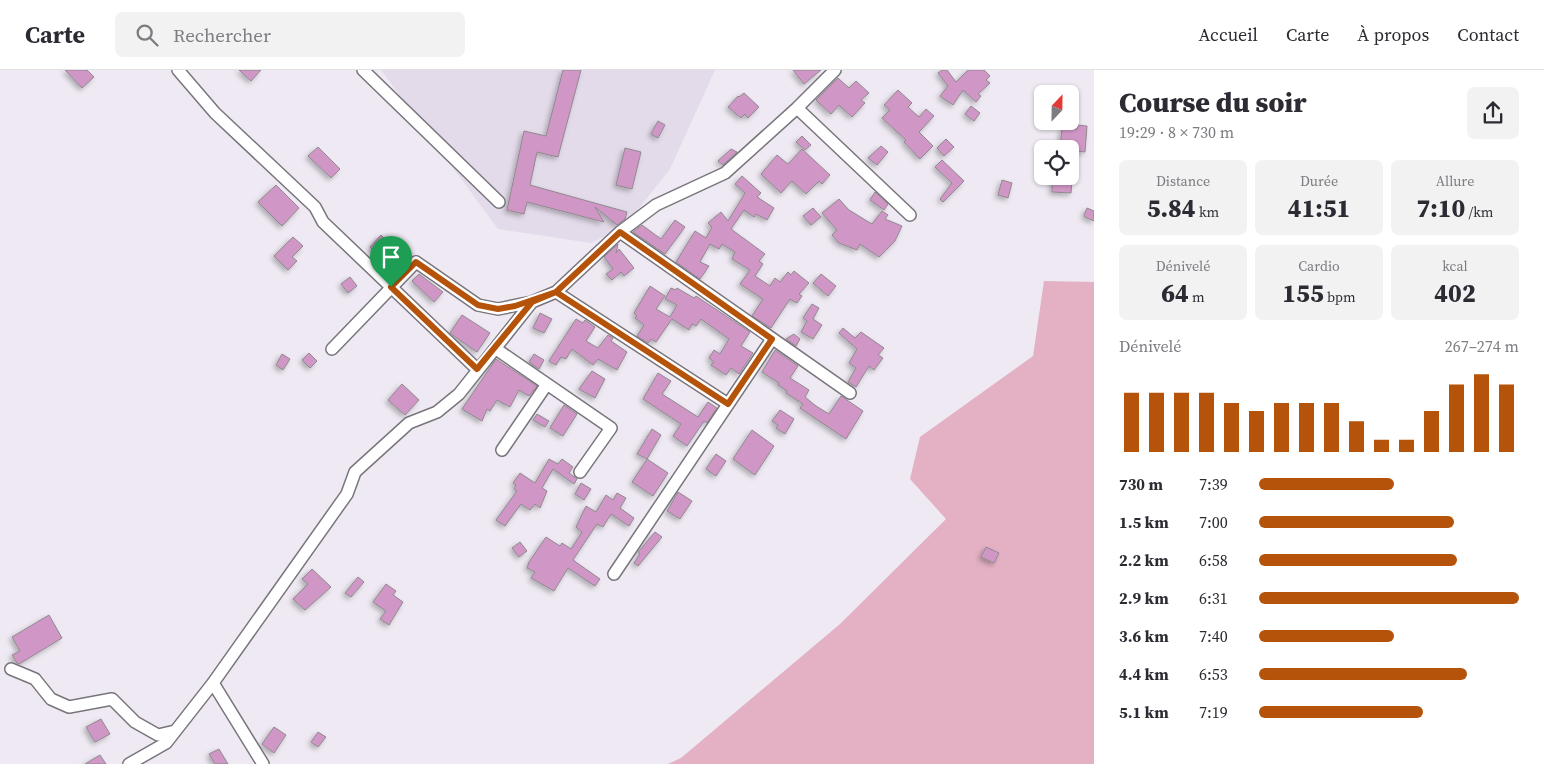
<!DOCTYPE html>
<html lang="fr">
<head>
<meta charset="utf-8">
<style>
  body { margin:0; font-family:"Source Serif 4",serif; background:#f2f2f3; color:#2b2b33; height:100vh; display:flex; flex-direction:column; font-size:19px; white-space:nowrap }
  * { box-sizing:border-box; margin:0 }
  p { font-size:16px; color:#7c7c81 }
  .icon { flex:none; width:28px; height:28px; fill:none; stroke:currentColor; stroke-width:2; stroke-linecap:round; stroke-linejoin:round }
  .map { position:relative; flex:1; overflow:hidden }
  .details { display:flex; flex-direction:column; background:#fff; width:450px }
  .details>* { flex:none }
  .needle { width:32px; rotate:22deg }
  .fabs { position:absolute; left:1034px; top:15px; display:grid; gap:10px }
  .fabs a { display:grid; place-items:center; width:45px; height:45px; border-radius:8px; background:#fff; box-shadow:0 1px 4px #0004; font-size:25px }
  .pin { position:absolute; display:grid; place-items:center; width:42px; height:42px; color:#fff; margin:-51px -21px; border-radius:50% 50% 50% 0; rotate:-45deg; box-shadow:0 0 5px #0007 }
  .pin .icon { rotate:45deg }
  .round { display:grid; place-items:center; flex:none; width:52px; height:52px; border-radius:8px; background:#f2f2f3 }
  .head { display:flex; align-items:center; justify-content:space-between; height:85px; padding:0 25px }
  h1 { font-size:28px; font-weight:800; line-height:38px }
  .figures { display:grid; grid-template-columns:repeat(3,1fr); gap:8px; height:85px; padding:5px 25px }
  .figures div { display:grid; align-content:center; border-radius:8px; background:#f2f2f3; text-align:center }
  .figures b { font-size:25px; font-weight:800 }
  .figures small { font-size:14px; font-weight:400 }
  .figures p { font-size:14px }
  .chart { height:140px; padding:10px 25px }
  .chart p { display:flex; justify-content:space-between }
  .chart svg { width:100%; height:90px; margin-top:5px; stroke:#b45309; stroke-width:6 }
  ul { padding:0 25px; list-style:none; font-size:16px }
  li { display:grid; grid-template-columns:80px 60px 1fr; align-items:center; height:38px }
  li i { height:12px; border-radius:6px; background:#b45309 }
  header { display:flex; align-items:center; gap:30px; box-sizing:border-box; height:70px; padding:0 25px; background:#fff; border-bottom:1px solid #e1e1e2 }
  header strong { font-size:24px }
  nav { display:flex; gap:28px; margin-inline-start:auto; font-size:18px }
  .search { width:350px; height:45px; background:#f2f2f3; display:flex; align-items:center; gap:12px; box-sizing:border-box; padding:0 18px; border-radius:8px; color:#7c7c81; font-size:19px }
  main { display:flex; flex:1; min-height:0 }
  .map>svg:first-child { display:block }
</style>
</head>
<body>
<header>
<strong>Carte</strong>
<div class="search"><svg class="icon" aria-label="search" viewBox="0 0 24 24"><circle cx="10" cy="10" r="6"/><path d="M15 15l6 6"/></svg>Rechercher</div>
<nav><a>Accueil</a><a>Carte</a><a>À propos</a><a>Contact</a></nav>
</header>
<main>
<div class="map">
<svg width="1094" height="694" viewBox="0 0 1094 694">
  <defs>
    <filter id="shadow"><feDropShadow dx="-2.5" dy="2.5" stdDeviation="2.5" flood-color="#0004"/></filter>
  </defs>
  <rect width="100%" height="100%" fill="#eee9f2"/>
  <!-- built -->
  <path fill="#e4dbea" d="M381 0H715L670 99 624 157 591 173 498 159Z"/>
  <!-- green -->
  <path fill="#e3b1c3" d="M1044 211 1094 212V694H668L681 688 840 554 946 449 910 409 920 367 1033 286Z"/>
  <!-- building -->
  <path fill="#d097c6" stroke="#90898f" filter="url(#shadow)" d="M65 0H87L94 7 82 18Z
    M239 0H261L251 11Z
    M563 0H581L558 87 537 82 530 115 627 142 625 149 617 155 595 137 604 152 527 132 524 144 507 140 524 61 546 66Z
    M793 0H821L804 14Z
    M942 0H947L956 12 968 0H984L990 6 986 10 990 13 978 24 981 26 976 32 963 20 953 35 940 26 948 16 938 3Z
    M838 8 849 18 856 11 869 23 861 30 865 33 852 47 839 35 831 44 816 30Z
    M898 20 912 33 908 37 919 47 926 39 934 46 919 62 933 76 920 89 904 72 906 70 882 48 890 40 884 35Z
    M744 23 759 37 748 48 745 44 741 48 728 37 738 26 739 27Z
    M971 36 980 43 974 51 965 44Z
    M658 51 665 55 658 68 651 64Z
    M1077 55 1087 56 1085 82 1060 79 1062 58 1077 59Z
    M802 66 811 75 805 80 796 72Z
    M946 69 954 77 944 86 937 78Z
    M881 76 888 82 877 95 868 88Z
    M318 77 340 99 331 108 308 86Z
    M625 78 641 82 632 119 616 115Z
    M731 79 737 82 723 95 718 91Z
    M802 79 830 105 822 114 819 111 806 124 792 111 781 123 761 104 777 85 788 94Z
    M942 90 964 111 943 132 940 129 952 113 935 97Z
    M742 106 761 123 757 127 774 138 767 150 756 144 754 147 744 140 731 159 765 184 759 191 763 194 755 206 770 216 775 208 780 212 788 202 791 205 794 201 809 213 799 224 802 226 797 233 790 229 771 258 752 246 763 229 740 214 750 200 732 189 735 182 722 174 719 179 710 174 700 192 709 196 700 209 676 192 695 161 706 168 712 157 708 153 721 142 728 151 745 123 735 114Z
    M1052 109 1072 111 1071 123 1052 122Z
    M1002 110 1012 113 1008 128 998 125Z
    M276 115 299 138 282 156 258 132Z
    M875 122 888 134 884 140 870 130Z
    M839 129 849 140 872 154 882 141 888 145 885 149 902 156 895 171 879 187 860 174 857 180 839 173 832 165 837 160 822 143Z
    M813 138 821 147 811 155 803 146Z
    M1087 138 1094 141V151L1085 147 1084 145Z
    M675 150 685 157 665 184 633 162 642 155 661 169Z
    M381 165 392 176 381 188 370 177Z
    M293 167 303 176 292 187 297 191 288 200 274 186Z
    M618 174 616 183 619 179 634 198 624 206 621 202 612 210 606 204 613 199 604 187Z
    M419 204 443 222 434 232 412 211Z
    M821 204 836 216 828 226 813 213Z
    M350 207 357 216 348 223 341 214Z
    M650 216 665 226 656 239 670 247 677 235 665 229 671 218 676 220 677 218 694 228 696 226 750 262 741 276 753 283 739 304 731 298 726 305 711 295 714 292 709 288 714 280 720 284 729 269 701 249 696 256 692 254 689 260 672 249 656 272 651 269 648 273 637 266 644 255 635 248 637 246 634 243Z
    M812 234 819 238 813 249 822 255 813 269 801 262 807 251 803 248Z
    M540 243 552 249 544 263 533 258Z
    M462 245 490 263 477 282 450 263Z
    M576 249 583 253 585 250 595 257 586 271 598 278 608 265 613 268 611 271 627 282 617 300 598 289 593 295 572 279 566 289 561 287 556 295 549 291Z
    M843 258 855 268 861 262 884 278 878 285 883 288 874 300 869 296 856 317 848 312 856 298 849 293 857 279 839 263Z
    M794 264 800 269 796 276 786 269Z
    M775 280 798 296 790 308 809 320 805 327 816 336 829 344 841 326 863 341 846 369 800 338 803 334 786 323 787 321 778 315 779 313 762 302Z
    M309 283 317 291 310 298 302 290Z
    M282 284 290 289 283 300 276 295Z
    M534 284 544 290 539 299 529 292Z
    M496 289 537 316 529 326 519 320 510 337 497 330 490 341 487 339 482 351 462 339Z
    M592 301 605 309 595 328 579 319Z
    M658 303 671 311 662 324 698 347 708 332 717 338 707 353 704 351 687 376 673 366 681 354 643 329Z
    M402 314 419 330 405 345 388 330Z
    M564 335 577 344 563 366 550 358Z
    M780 340 794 349 785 364 776 358 778 355 772 351Z
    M537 344 549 351 545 357 533 350Z
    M652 359 661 365 647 389 637 384Z
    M752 360 774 376 755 405 733 389Z
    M716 384 726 391 716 406 706 399Z
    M549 389 558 394 562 389 573 397 569 403 577 409 574 414 553 399 542 418 547 421 540 438 535 434 530 440 521 434 505 456 496 450 517 421 514 419 516 415 513 413 520 403 535 413Z
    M647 389 668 403 653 426 632 412Z
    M581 413 591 419 584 430 575 424Z
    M678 422 692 431 680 449 667 441Z
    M617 423 626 428 620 438 634 448 629 456 611 444 603 457 597 454 573 490 600 509 595 516 568 498 554 521 531 508 535 502 527 498 529 492 546 467 560 476 562 473 571 479 582 462 576 457 586 436 596 442 606 425 613 430Z
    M655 462 662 467 638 496 634 493 640 484 638 482Z
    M520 472 527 481 519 487 512 478Z
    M986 477 999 483 994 493 981 487Z
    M312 499 331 517 305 540 293 529 308 514 302 509Z
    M358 507 364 512 351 527 345 523Z
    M386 514 396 521 393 525 403 532 389 555 380 549 386 541 373 532Z
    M49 545 62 568 19 594 17 593 12 585 20 581 12 567Z
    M101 649 110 664 95 672 86 657Z
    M274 657 286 665 274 683 262 674Z
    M318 662 326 667 318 677 311 672Z
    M219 679 228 694H215L209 684Z
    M100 685 106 694H85Z"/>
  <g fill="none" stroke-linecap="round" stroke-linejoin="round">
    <defs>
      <path id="minor" d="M178 0 215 43 315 137 323 152 477 299
        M363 0 499 132
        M797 38 910 145
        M620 162 850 323
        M556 222 728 334
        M332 279 416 192 478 235 498 239 532 232
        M496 279 611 358 580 402
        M502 380 547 314
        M614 504 772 269
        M11 599 35 609 51 629 69 637 112 629 135 652 158 665 175 661
        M213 613 263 694
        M129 694 166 673 213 613 347 424 355 402 409 353 437 342 459 324 532 232 556 222 620 162 656 135 725 103 797 38 835 0"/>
    </defs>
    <!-- minor casing -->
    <use href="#minor" stroke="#79757c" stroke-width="14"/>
    <!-- minor -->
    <use href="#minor" stroke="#fff" stroke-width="11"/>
  </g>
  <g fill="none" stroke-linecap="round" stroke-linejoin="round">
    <defs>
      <path id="route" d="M391 217 477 299 532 232 556 222 728 334 772 269 620 162 556 222 515 236 498 239 478 235 416 192 391 217"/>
    </defs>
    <!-- route casing -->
    <use href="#route" stroke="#fff" stroke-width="10"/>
    <!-- route -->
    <use href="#route" stroke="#b45309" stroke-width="6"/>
  </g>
</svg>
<div class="fabs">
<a><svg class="needle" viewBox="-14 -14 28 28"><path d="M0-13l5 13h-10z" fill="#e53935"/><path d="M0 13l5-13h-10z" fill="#7c7c81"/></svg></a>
<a><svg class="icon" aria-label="locate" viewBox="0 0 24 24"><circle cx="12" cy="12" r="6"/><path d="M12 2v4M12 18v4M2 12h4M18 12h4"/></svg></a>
</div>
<div class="pin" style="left:391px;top:217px;background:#1e9e55"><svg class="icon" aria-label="arrive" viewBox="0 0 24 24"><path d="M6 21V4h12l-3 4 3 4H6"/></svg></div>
</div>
<section class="details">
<div class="head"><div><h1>Course du soir</h1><p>19:29 · 8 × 730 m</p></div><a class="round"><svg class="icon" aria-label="share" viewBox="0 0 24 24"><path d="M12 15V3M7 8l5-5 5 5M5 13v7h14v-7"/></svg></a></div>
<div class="figures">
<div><p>Distance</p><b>5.84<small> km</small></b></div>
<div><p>Durée</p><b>41:51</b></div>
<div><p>Allure</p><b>7:10<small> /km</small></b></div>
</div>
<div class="figures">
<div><p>Dénivelé</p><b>64<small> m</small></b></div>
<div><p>Cardio</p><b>155<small> bpm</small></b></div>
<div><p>kcal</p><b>402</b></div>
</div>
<div class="chart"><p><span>Dénivelé</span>267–274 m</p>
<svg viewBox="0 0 160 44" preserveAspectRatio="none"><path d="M5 44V15M15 44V15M25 44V15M35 44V15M45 44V20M55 44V24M65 44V20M75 44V20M85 44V20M95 44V29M105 44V38M115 44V38M125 44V24M135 44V11M145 44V6M155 44V11"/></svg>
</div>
<ul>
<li><b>730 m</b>7:39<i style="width:52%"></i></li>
<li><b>1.5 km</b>7:00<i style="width:75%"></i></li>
<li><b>2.2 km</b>6:58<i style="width:76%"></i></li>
<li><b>2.9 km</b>6:31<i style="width:100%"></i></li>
<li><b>3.6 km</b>7:40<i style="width:52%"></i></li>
<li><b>4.4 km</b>6:53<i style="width:80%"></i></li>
<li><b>5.1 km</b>7:19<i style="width:63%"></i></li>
</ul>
</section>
</main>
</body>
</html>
